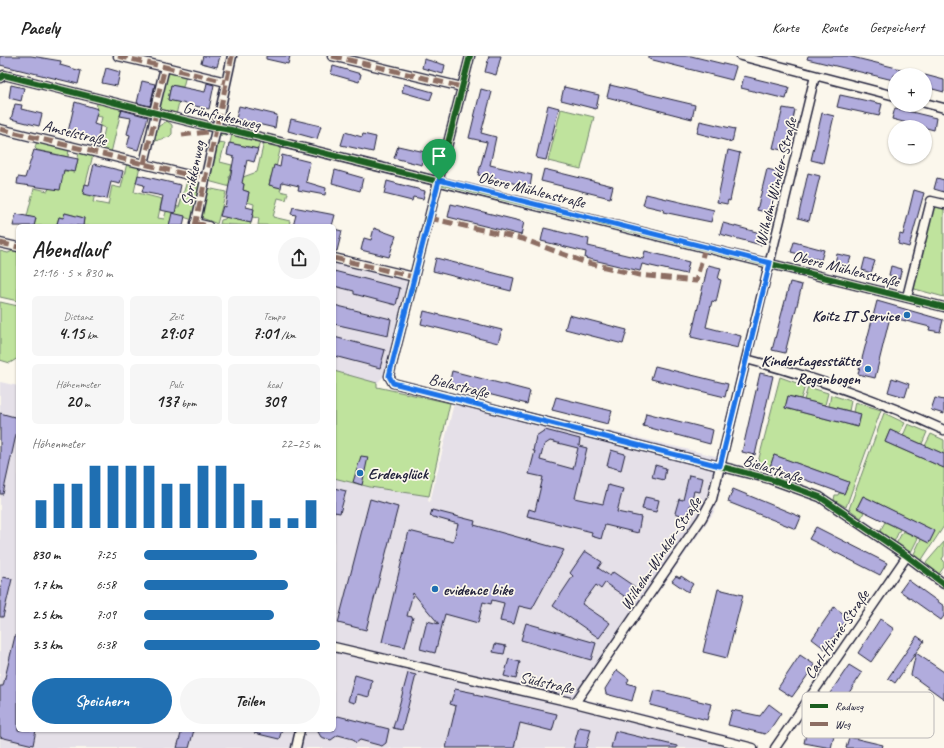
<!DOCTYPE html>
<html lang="de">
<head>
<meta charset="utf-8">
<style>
  body { margin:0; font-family:Caveat,sans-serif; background:#f6f6f6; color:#222; height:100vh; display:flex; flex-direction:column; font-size:15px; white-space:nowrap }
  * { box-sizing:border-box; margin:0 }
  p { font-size:13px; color:#767676 }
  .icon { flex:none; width:22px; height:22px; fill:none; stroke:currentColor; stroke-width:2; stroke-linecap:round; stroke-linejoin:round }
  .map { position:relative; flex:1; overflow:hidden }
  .details { position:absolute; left:16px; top:168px; width:320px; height:508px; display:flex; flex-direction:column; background:#fff; border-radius:6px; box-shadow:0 1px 3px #0004 }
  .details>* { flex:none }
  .fabs { position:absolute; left:888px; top:12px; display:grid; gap:8px }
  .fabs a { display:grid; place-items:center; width:44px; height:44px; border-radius:50%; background:#fff; box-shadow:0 1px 3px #0004; font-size:20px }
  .pin { position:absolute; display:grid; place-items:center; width:34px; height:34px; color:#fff; margin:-41px -17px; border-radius:50% 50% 50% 0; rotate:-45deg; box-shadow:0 0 4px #0007 }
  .pin .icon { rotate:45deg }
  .round { display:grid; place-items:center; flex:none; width:42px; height:42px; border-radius:21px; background:#f6f6f6 }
  .headline { display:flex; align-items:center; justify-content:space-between; height:68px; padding:0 16px }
  h1 { font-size:22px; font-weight:700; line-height:30px }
  .stats { display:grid; grid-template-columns:repeat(3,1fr); gap:6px; height:68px; padding:4px 16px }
  .stats div { display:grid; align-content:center; border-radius:6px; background:#f6f6f6; text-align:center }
  .stats b { font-size:17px; font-weight:700 }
  .stats small { font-size:11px; font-weight:400 }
  .stats p { font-size:11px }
  .chart { height:112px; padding:8px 16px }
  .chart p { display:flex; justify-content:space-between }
  .chart svg { width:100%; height:72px; margin-top:4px; stroke:#1f6fb2; stroke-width:6 }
  .primary-button { display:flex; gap:8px; margin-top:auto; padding:8px 16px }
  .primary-button a { flex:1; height:46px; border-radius:24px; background:#1f6fb2; color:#fff; font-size:16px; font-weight:700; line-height:46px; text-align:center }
  .primary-button a+a { background:#f6f6f6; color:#222 }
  ul { padding:0 16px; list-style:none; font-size:13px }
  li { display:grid; grid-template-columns:64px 48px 1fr; align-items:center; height:30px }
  li i { height:10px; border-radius:5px; background:#1f6fb2 }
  header { display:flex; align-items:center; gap:24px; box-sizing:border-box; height:56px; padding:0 20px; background:#fff; border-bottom:1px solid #e0e0e0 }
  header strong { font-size:19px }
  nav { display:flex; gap:22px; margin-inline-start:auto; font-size:14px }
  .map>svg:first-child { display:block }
</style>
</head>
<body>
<header>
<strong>Pacely</strong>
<nav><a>Karte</a><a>Route</a><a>Gespeichert</a></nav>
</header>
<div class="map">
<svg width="944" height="692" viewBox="0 0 944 692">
  <rect width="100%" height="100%" fill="#fbf7ec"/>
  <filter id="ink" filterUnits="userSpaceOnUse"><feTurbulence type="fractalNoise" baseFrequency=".025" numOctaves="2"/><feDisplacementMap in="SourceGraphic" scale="8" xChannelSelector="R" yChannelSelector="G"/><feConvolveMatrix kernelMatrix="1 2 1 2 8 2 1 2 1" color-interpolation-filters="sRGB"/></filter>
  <g filter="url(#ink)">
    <!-- built -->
    <path fill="#e5e0e8" d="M334 206 406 223 407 226 383 321 377 327 334 315Z
      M0 326 18 330V674H334V422L370 431 429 440 428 445 430 446 456 339 728 403 714 456 584 643 746 684 744 692H0Z"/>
    <!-- green -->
    <path fill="#bfe39d" stroke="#70826c" d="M168 15 186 19 183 31 171 29 168 44 179 46 176 59 157 54Z
      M97 45 122 51 111 97 100 94 105 72 100 70 102 61 96 60Z
      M561 53 594 61 581 113 548 105Z
      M167 65 172 69V78L169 81 155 85 156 72Z
      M219 76 227 77V80L219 79 218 86 225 87 220 106 232 109 229 122 234 123 243 121 257 116 264 86 281 90 274 120H271L269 129 281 132 280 135 288 137 286 144 278 142 273 161 290 165 289 170 258 169 259 162 252 161 254 148 247 146 249 136 243 134 244 128 239 127 238 133 208 125Z
      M232 78 260 85 258 93 230 87Z
      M37 85 69 93 68 101 37 94 35 92Z
      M79 97 93 99 83 138 90 140 91 137 95 138 93 146 108 149 112 130 121 132 127 107 140 110 134 136 162 143 158 162 164 163 168 149 179 151 188 122 201 126 193 164 177 159 170 165 169 170H83L84 162 65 157 63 162 59 161 56 170H34L36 163 27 160 34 132 48 135 54 114 75 116Z
      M207 132 226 136 217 168 200 161 206 133Z
      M933 150 944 153V241L911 232Z
      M226 161 251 167 250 170 220 168 221 164 225 163Z
      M15 194 18 195V245L0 241V195L8 197Z
      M0 246 18 250V302L10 307 0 304Z
      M334 315 377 327V331L450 347 429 440 370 431 334 422Z
      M780 321 805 330 801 343 788 340 785 352 858 371 861 358 853 356 855 346 881 354 846 451 834 444 835 439H838L839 437 844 438 848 426 774 399 770 411 777 414 776 416 757 410Z
      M808 331 828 337 825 349 804 344Z
      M831 339 851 345 849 355 829 350Z
      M884 357 905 367 899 378 890 374 885 386 944 412V470L921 505 913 500 921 483 929 487 934 475 863 440 857 452 864 456 861 462 849 453Z
      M908 368 927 376 922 388 903 380Z
      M931 378 944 384V398L925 390Z
      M885 466 900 473 894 486 880 475Z
      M903 475 918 482 910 498 896 488Z
      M944 486V500L942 503 944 505V511L939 518 925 508Z"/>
    <!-- building -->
    <path fill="#b1acdd" stroke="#22223b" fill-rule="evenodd" d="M0 0H31L61 5 60 9 81 15 78 28 0 9Z
      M203 0H220L217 11 201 7Z
      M266 0H290L288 8 266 3Z
      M489 0H501L496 19 485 16Z
      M649 0H691L736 11 732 24 649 3Z
      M808 0H848L913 16V19H894L893 24 807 3Z
      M424 3 445 9 443 18 422 12Z
      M333 10 361 18 359 26 331 18Z
      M106 12 120 16 117 30 102 27Z
      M925 19 944 24V36L925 31Z
      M744 20 789 31 786 43 741 32Z
      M142 25 155 28 150 50 137 47Z
      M207 27 214 29 209 53 168 44 171 29 205 36Z
      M404 28 433 36 430 44 402 36Z
      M11 29 24 32 21 45 9 42Z
      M610 29 695 49 692 63 607 41Z
      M564 31 599 39 596 53 561 44Z
      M481 33 492 36 481 77 496 81 490 109 532 119 530 131 478 119 487 86 469 82Z
      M840 39 882 48 879 60 837 51Z
      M75 46 98 53 94 68 100 70 98 84 68 76Z
      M15 48 22 49 21 53 42 58 39 70 11 63Z
      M548 49 559 52 546 104 536 102Z
      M239 50 277 59 275 72 236 63Z
      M783 52 795 54 786 95 773 92Z
      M895 52 936 62 934 74 892 63Z
      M122 54 148 61 138 94 127 91 130 79 127 78 131 62 120 60Z
      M822 57 834 60 823 107 811 104Z
      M291 63 321 70 317 83 288 75Z
      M700 65 735 73 732 86 697 77Z
      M345 76 362 81 363 78 376 81 373 96 341 89Z
      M229 87 258 93 254 106 247 104 242 127 244 128 243 134 249 136 246 151 254 153 251 167 220 160 223 150 225 151 234 101 227 99Z
      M398 90 425 96 422 109 394 102Z
      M34 94 78 103 75 116 64 114 60 134 17 128 18 121 25 122Z
      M728 94 740 97 730 145 728 144 727 148 717 146Z
      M282 99 310 106 306 126 326 132 325 139 298 134 299 130 282 126 281 132 269 129 274 109 280 111Z
      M94 108 123 115 120 128 111 126 107 143 83 138 85 128 89 129Z
      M544 113 613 130 610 142 541 125Z
      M767 113 779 116 770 157 757 154Z
      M335 114 363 122 360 135 332 127Z
      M808 117 820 120 809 165 798 162Z
      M138 119 181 129 175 157 160 154 163 140 142 136 144 129 136 127Z
      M937 122 944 124V136L934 133Z
      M387 125 425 135 423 143 413 141 412 145 384 138Z
      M914 134 924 137 909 191 898 188 900 178 903 179Z
      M646 138 714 154 711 166 663 156 664 154 643 149Z
      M451 148 524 166 521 179 448 161Z
      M293 151 335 159 332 170H293L296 159 291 158Z
      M65 157 84 162 83 170 57 168 59 161 63 162Z
      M172 157 185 160 183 170H169Z
      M16 158 36 162 34 170H13Z
      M723 167 764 178 761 189 720 178Z
      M374 172 396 180 389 201 361 194 364 182 371 184Z
      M544 172 589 183 588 190 643 203 645 195 689 206 686 218 642 208 640 215 585 202 586 196 541 185Z
      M334 173 342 175 337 195H334Z
      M794 186 824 194 821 204 791 196Z
      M837 198 851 201 848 210 835 207Z
      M436 202 514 222 511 235 433 215Z
      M865 202 875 205 871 217 862 214Z
      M708 209 721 212 718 223 721 224 716 246 712 245 706 271 741 280 738 292 691 281Z
      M891 210 902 213 899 223 889 219Z
      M334 215 400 232 396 249 354 238V235L334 230Z
      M790 226 802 229 785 297 772 294Z
      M877 245 943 264 940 276 929 274 930 271 890 261 875 322 858 318Z
      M334 249 391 263 388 280 334 268Z
      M424 255 502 274 498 287 421 268Z
      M569 259 627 274 623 288 565 273Z
      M334 281 385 294 380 312 334 300Z
      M655 310 728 328 725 341 651 323Z
      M452 315 530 335 527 348 449 328Z
      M760 317 773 320 755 399 742 396Z
      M892 322 909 328 905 341 888 336Z
      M788 340 861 358 858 371 785 352Z
      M556 341 612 355 608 368 552 354Z
      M935 342 944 344V358L931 354Z
      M0 357 18 362V370L3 438H0Z
      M646 357 713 374 710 388 643 370Z
      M545 374 580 383 579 390 587 392 575 442 603 448 608 429 623 433 617 456 641 461 638 477 605 469 601 483 591 480 592 476 527 460 529 453 535 455 543 421 529 418 535 395H533L536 380ZM550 385 578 392 573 413 540 404 544 389Z
      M890 374 944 398V412L885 386Z
      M611 394 625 398 621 414 607 410Z
      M774 399 849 426 844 438 770 411Z
      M361 400 368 401 362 429 353 426Z
      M655 409 666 412 664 424 652 421Z
      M689 419 703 422 700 436 694 435 687 461 675 457 679 443 683 444Z
      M334 432 346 435 340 457 334 456Z
      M733 433 801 461 796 473 728 446Z
      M863 440 935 475 929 487 857 452Z
      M645 441 659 444 656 456 642 453Z
      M370 443 398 451 366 574 338 567Z
      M432 454 475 465 474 469 564 494 532 553 519 550 514 568 500 565 504 547 492 544 491 548 483 546 478 567 445 558 435 597 420 593 427 565 439 568 413 537 407 560 413 561 405 591 382 586 409 475 453 486 458 468 430 460Z
      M816 471 887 507 880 519 809 483Z
      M585 495 602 506 598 512 610 520 613 516 635 531 627 542 605 527 601 533 596 529 582 548 610 567 599 582 553 550 573 520 570 517Z
      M676 520 680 522 681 520 693 528 688 536 672 525Z
      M3 521 12 523 3 561H0V534Z
      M908 524 944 550V560L941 564 900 535Z
      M718 533 743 539 727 602 703 596Z
      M834 551 848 561 825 593 812 583Z
      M880 563 894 573 871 606 858 597Z
      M526 567 596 587 591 604 521 584Z
      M15 580H18V674H36L33 689 0 681V630H3Z
      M917 580 924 585 895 627 888 622Z
      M495 588 506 590 504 598 493 596Z
      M916 597 944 616V643L911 619Z
      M800 599 815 609 792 641 778 632Z
      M509 603 520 606 516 623 504 620Z
      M849 609 862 617 833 661 820 652Z
      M617 614 629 623 627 627 636 630 632 645 606 638 605 633Z
      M408 617 416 619 402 674 393 672Z
      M355 619 372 624 369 641 357 638 355 647 348 645Z
      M455 633 475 637V639L557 658 552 675 520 667 514 692H446L456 650 450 648Z
      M654 634 711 648 707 664 650 649Z
      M769 648 781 657 769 675 765 678 728 669 732 654 760 660Z
      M338 660 389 673 386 687 382 690 360 684 356 687 353 683 338 679 331 684 321 681 317 674H334V663Z
      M808 669 821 672 820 674 834 680 831 692 804 687Z
      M579 671 591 673 586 692H573Z
      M182 674H194L189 692H177Z
      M255 674H282L279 683 254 677Z
      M615 675 677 690V692H611Z
      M849 681 883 689 882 692H846Z"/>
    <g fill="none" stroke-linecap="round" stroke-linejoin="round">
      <defs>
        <path id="street" d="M118 0 165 11
          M332 0 462 31
          M470 0 389 320 393 327 770 423 820 441 907 500 944 528
          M741 0 895 40
          M0 22 4 19 208 70 231 74 944 251
          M925 47 944 52
          M154 56 165 11 226 26
          M0 73 205 123
          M144 108 156 57
          M195 167 208 170
          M195 170 232 0
          M0 187 18 191
          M334 202 414 221
          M907 241 931 145 944 148
          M746 303C814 321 880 345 944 374
          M334 591 575 647 753 692
          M575 647 702 462 712 443 815 20
          M296 692 300 674
          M775 692 907 500"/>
      </defs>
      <!-- street casing -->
      <use href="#street" stroke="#22223b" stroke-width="11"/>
      <!-- street -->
      <use href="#street" stroke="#fbf7ec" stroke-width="8"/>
      <!-- quiet -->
      <path stroke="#8d6e63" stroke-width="5" stroke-dasharray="10 5" stroke-linecap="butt" d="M118 0 165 11
        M332 0 462 31
        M154 56 165 11 226 26
        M0 73 205 123
        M182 79 208 76 215 72
        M144 108 156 57
        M429 162 523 183 584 206 639 219 696 225 705 191
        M195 167 208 170
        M195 170 232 0
        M0 187 18 191
        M334 202 414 221"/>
      <defs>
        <path id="cycleway" d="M470 0 389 320 393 327 770 423 820 441 907 500 944 528
          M0 22 4 19 208 70 231 74 944 251"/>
      </defs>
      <!-- cycleway casing -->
      <use href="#cycleway" stroke="#fbf7ec" stroke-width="8"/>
      <!-- cycleway -->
      <use href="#cycleway" stroke="#1b5e20" stroke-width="6"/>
    </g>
  </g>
  <g fill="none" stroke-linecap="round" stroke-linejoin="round" filter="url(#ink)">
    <defs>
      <path id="route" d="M439 124 770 207 720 410 393 327 389 320Z"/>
    </defs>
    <!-- route casing -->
    <use href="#route" stroke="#fff" stroke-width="8"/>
    <!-- route -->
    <use href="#route" stroke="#1a73e8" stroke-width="5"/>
  </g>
  <!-- markers -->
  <g fill="#1f6fb2" stroke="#fbf7ec" stroke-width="1.5">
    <circle cx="907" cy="259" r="4"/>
    <circle cx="868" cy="313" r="4"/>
    <circle cx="360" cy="417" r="4"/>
    <circle cx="435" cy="533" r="4"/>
  </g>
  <g text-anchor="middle" stroke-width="3.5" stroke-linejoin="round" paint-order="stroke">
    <!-- street labels -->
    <g font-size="16" fill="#22223b" stroke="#fbf7ec">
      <text transform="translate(222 59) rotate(13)" y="6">Grünfinkenweg</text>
      <text transform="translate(75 76) rotate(14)" y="6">Amselstraße</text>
      <text transform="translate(192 117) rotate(-78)" y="6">Sprikkenweg</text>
      <text transform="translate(775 126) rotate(-76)" y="6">Wilhelm-Winkler-Straße</text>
      <text transform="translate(532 133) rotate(14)" y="6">Obere Mühlenstraße</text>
      <text transform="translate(846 212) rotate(14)" y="6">Obere Mühlenstraße</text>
      <text transform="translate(459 329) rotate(14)" y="6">Bielastraße</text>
      <text transform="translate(773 412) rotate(18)" y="6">Bielastraße</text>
      <text transform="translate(660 497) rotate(-56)" y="6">Wilhelm-Winkler-Straße</text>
      <text transform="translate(836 578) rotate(-56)" y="6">Carl-Hinné-Straße</text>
      <text transform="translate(547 626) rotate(13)" y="6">Südstraße</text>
    </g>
    <!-- poi labels -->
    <g font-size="16" font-weight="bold" fill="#22223b" stroke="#fbf7ec" text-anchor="end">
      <text x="899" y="265">Koitz IT Service</text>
      <text x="860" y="310">Kindertagesstätte<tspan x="860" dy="18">Regenbogen</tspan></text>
      <text x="368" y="423" text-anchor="start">Erdenglück</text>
      <text x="443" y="539" text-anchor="start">evidence bike</text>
    </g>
  </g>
  <!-- legend -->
  <rect x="802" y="636" width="132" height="46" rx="6" fill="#fbf7ec" stroke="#bab7b7" stroke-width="1"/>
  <rect x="810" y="648" width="18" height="4" fill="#1b5e20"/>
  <rect x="810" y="666" width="18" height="4" fill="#8d6e63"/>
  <g font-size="11" fill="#22223b">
    <text x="835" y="654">Radweg</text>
    <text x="835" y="672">Weg</text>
  </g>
</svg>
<div class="fabs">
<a>+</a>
<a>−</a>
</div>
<div class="pin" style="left:439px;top:124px;background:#1e9e55"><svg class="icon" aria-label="arrive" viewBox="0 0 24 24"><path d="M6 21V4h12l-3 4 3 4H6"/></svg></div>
<section class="details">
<div class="headline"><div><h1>Abendlauf</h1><p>21:16 · 5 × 830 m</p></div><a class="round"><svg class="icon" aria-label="share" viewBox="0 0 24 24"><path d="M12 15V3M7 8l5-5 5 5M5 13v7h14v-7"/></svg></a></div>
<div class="stats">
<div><p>Distanz</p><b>4.15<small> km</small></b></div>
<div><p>Zeit</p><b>29:07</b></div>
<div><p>Tempo</p><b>7:01<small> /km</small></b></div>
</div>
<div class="stats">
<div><p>Höhenmeter</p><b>20<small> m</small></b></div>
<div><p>Puls</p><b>137<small> bpm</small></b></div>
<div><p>kcal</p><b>309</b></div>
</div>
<div class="chart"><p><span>Höhenmeter</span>22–25 m</p>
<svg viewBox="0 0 160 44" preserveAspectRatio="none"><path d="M5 44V27M15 44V17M25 44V17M35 44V6M45 44V6M55 44V6M65 44V6M75 44V17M85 44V17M95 44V6M105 44V6M115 44V17M125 44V27M135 44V38M145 44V38M155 44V27"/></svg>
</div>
<ul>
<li><b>830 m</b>7:25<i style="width:64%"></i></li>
<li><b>1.7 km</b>6:58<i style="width:82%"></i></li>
<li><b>2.5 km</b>7:09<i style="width:74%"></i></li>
<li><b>3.3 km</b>6:38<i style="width:100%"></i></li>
</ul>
<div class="primary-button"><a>Speichern</a><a>Teilen</a></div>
</section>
</div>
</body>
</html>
